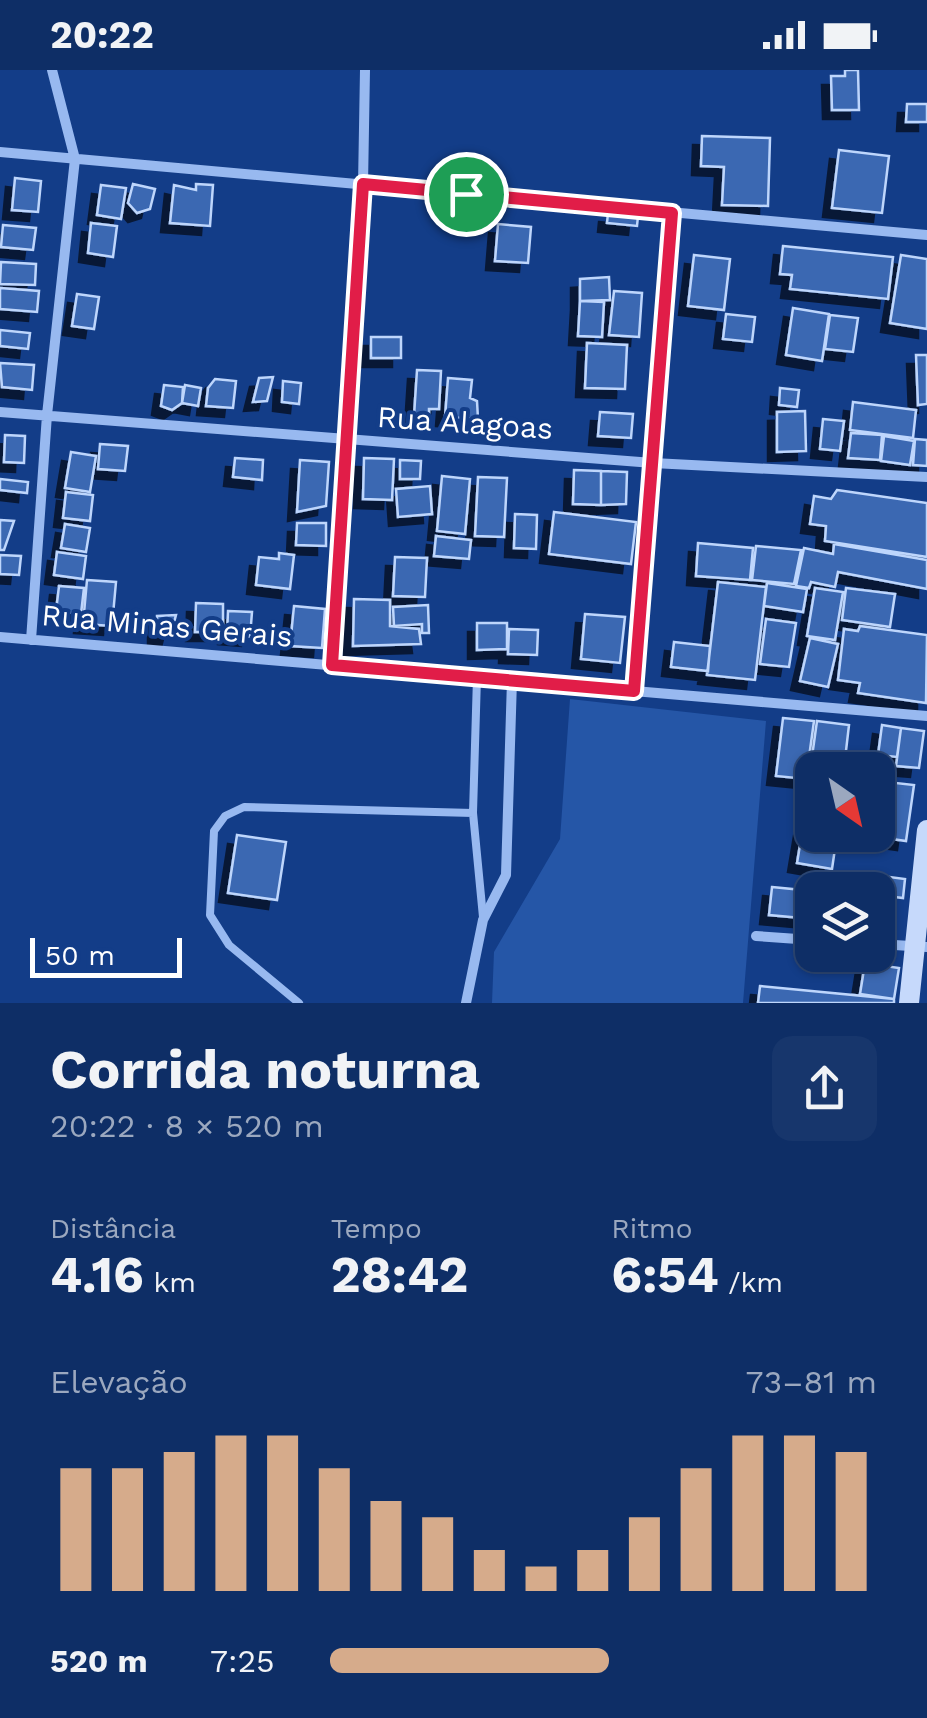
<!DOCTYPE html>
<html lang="pt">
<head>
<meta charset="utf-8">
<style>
  body { margin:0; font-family:"Work Sans",sans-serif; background:#17366c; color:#f1f3f6; height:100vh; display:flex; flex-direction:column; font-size:38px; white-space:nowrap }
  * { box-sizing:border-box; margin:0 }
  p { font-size:32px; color:#9ba8bf }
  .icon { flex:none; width:55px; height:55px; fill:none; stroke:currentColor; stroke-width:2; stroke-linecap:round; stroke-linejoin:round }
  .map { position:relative; height:933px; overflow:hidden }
  .details { display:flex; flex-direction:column; background:#0e2e66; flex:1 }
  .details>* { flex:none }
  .needle { width:65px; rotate:146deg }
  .buttons { position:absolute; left:795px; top:682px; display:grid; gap:20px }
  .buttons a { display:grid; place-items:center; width:100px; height:100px; border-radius:20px; background:#0e2e66; box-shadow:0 2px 8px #0004,0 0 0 2px #2e4a7a; font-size:50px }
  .scale { position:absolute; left:30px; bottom:25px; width:152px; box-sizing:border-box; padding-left:10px; border:5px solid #fff; border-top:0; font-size:28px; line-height:35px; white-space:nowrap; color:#fff; -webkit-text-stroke:8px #133d88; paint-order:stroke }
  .pin { position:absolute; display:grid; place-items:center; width:85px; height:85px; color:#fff; margin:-42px; border:5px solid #fff; border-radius:50%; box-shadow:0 2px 10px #0007 }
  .round { display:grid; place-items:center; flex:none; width:105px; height:105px; border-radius:20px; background:#17366c }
  .summary { display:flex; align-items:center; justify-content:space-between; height:170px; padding:0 50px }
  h1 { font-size:55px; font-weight:700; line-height:75px }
  .metrics { display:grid; grid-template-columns:repeat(3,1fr); gap:15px; height:170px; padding:10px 50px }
  .metrics div { display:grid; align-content:center }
  .metrics b { font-size:50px; font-weight:700 }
  .metrics small { font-size:28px; font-weight:400 }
  .metrics p { font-size:28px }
  .chart { height:280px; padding:20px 50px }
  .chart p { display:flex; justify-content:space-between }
  .chart svg { width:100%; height:180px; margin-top:10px; stroke:#d6ab8b; stroke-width:6 }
  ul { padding:0 50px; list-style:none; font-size:32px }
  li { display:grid; grid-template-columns:160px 120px 1fr; align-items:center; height:75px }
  li i { height:25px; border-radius:12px; background:#d6ab8b }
  .status { display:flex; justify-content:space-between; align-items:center; height:70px; padding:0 50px; background:#0e2e66; direction:ltr }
  .status svg { height:28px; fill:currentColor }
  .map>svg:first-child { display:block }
</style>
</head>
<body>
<div class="status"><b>20:22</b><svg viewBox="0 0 49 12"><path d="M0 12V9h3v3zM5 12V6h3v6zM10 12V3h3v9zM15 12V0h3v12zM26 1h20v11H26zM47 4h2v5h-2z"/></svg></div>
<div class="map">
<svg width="927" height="933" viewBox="0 0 927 933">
  <defs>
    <filter id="shadow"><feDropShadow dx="-9" dy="9" stdDeviation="0" flood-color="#0009"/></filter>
  </defs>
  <rect width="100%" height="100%" fill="#133d88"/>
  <!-- green -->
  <path fill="#2556a7" d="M570 629 766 651 743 933H492L494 882 560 769Z"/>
  <!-- building -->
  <path fill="#3b68b2" stroke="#bed6fc" stroke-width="2.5" filter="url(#shadow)" d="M845 0H858L859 40H832L831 6H845Z
    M907 34H927V52H906Z
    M702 66 770 68 768 136 722 135 724 97 701 96Z
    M839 80 889 86 882 143 832 138Z
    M15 108 41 111 38 142 12 140Z
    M133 114 155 119 150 139 137 143 128 133Z
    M196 114 213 115 210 156 170 153 174 115 196 120Z
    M101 115 126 118 121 149 97 145Z
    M608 143 638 146 637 156 607 153Z
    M91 153 117 156 113 187 88 183Z
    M498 154 531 157 528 193 495 191Z
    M3 155 36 158 33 180 1 177Z
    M783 176 893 187 888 229 790 219 792 205 780 204Z
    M694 185 730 189 724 240 688 236Z
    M901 185 927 189V259L890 253Z
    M1 192 36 194 35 215 0 214Z
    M609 207 610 230 580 231V209Z
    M0 218 39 221 37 242 0 239Z
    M614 221 642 223 639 267 609 265Z
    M77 224 99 227 94 259 72 256Z
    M580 231 604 232 602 267 578 266Z
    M793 238 829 244 822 291 786 285Z
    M726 244 755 247 752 272 723 269Z
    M830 245 858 248 853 282 825 279Z
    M0 260 30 263 28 279 0 276Z
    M371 267H401V288H371Z
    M587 273 627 275 625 319 585 318Z
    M916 285H927V334L918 335Z
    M0 293 34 295 32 320 2 317Z
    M417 300 441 301 439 339H429V347L414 346Z
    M273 307 267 331 253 332 259 308Z
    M448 308 472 310 470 328 477 331 478 349 445 347Z
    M215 309 236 311 233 338 206 336 208 318Z
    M283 311 301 313 299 334 282 332Z
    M164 315 183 317 182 333 172 340 161 336Z
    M185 315 201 318 198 336 182 333Z
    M780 318 799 320 797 337 779 335Z
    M853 332 916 340 913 368 850 360Z
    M805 341 806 381 777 382V342Z
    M600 342 633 344 631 368 598 366Z
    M823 349 844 351 840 381 820 379Z
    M851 363 882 365 880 390 848 388Z
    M5 365 25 366 24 393 4 392Z
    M884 366 914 371 910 395 881 391Z
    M915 369 927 370V396L913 395Z
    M100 374 128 376 125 401 98 399Z
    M71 382 96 386 90 422 65 418Z
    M235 388 263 390 262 410 233 407Z
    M364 388 394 389 392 430 363 429Z
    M300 390 329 392 326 436 297 442Z
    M400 390 421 391 420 409H400Z
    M574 400 601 401V435L573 434Z
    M601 401 627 402 626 434 601 435Z
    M442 406 470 409 465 464 437 461Z
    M478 407 507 408 504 467 475 466Z
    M0 409 28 412 27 423 0 420Z
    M430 416 432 444 398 447 396 419Z
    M837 420 927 433V487L825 471 826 456 810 454 814 426 831 429Z
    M66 422 93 425 90 451 63 448Z
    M554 442 636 452 631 494 549 484Z
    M515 444 537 445 536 479 514 478Z
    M0 450 14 451 4 480H0Z
    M297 453H326V476L296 475Z
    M65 454 90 458 86 482 61 478Z
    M436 466 471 470 469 489 434 486Z
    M698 473 753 478 750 510 696 506Z
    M834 474 927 490V519L838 502 835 517 811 512 809 518 796 516 804 478 833 484Z
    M756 476 801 480 794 514 752 510Z
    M57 482 86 486 83 509 54 505Z
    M279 483 294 485 290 519 256 515 259 487 279 489Z
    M0 485 21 486 19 505 0 504Z
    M395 487 427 488 425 527 393 526Z
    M87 510 116 512 112 556 83 554Z
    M718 512 766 517 755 610 707 605Z
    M767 513 807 519 803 542 764 536Z
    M59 516 84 518 81 544 56 541Z
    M815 518 843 522 835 570 807 566Z
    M846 518 895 524 890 557 842 550Z
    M354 529 390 530V556L419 559 421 574 353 576Z
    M196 533 223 534V562H195Z
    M428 535 429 563H422V554L394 556 393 537Z
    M294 536 325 539 322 578 290 576Z
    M228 541 252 542 250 567 227 565Z
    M585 544 625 547 620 593 581 589Z
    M176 545 170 568 157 565V546Z
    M766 549 796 553 789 597 760 594Z
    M477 553H507V579L477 580Z
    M860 556 927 565 926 633 858 623 860 613 838 610 844 559 858 561Z
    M509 559 538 560 537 585 508 584Z
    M810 568 838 574 828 617 800 611Z
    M674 572 710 576 708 601 671 597Z
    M783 648 814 651 806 709 776 706Z
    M817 651 849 655 844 698 811 694Z
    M882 655 901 658 897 687 878 685Z
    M901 658 924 661 919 698 896 696Z
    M878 711 914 715 906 771 864 765H878Z
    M803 757 812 759V765H837L832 799 797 793Z
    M237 765 286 772 277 830 228 823Z
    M859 803 905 809 903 828 878 825V820H857Z
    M772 817 812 821V849L769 845Z
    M865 893 899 898 894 929 860 924Z
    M760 916 894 929V933H758Z"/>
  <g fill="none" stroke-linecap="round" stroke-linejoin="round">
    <!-- lane -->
    <path stroke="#98b9f0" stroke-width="8" d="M477 607 473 743 483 847
      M299 933 229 875 210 845 214 761 225 746 244 737 473 743"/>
    <!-- street -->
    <path stroke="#98b9f0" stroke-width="10" d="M0 82 927 165
      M0 342 653 393 927 407
      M0 567 927 646
      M31 570 47 345 75 89 52 0
      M332 595 363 115 365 0
      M634 621 672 143
      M756 866 812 870
      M878 874 927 877
      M466 933 483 850 506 805 512 610"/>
    <!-- secondary -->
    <path stroke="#c6d9fb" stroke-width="20" d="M909 933 927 760"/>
  </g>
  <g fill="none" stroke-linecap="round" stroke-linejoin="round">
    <defs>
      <path id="route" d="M363 114 672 143 634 621 332 595Z"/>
    </defs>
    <!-- route casing -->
    <use href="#route" stroke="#fff" stroke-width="20"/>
    <!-- route -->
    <use href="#route" stroke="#e11d48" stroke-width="12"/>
  </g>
  <g text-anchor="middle" stroke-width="8" stroke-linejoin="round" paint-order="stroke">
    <!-- street labels -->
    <g font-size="30" fill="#fff" stroke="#133d88">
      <text transform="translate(465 353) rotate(4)" y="10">Rua Alagoas</text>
      <text transform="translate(167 556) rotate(5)" y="10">Rua Minas Gerais</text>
    </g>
  </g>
</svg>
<div class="buttons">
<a><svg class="needle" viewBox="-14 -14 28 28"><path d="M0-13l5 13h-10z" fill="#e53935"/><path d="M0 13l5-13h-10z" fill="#9ba8bf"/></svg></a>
<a><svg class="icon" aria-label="layers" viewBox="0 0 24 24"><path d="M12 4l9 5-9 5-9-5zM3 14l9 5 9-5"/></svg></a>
</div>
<div class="scale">50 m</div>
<div class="pin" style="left:466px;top:124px;background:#1e9e55"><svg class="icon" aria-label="arrive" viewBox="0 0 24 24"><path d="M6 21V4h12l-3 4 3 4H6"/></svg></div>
</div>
<section class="details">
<div class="summary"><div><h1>Corrida noturna</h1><p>20:22 · 8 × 520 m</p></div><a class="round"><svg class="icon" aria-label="share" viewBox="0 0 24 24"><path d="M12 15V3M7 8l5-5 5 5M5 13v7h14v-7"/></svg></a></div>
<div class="metrics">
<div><p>Distância</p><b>4.16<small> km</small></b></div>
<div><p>Tempo</p><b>28:42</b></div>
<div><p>Ritmo</p><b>6:54<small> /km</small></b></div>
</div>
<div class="chart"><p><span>Elevação</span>73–81 m</p>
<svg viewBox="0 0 160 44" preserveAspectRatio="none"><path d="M5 44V14M15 44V14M25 44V10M35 44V6M45 44V6M55 44V14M65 44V22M75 44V26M85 44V34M95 44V38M105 44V34M115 44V26M125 44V14M135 44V6M145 44V6M155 44V10"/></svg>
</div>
<ul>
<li><b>520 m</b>7:25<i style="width:51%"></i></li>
</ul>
</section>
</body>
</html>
